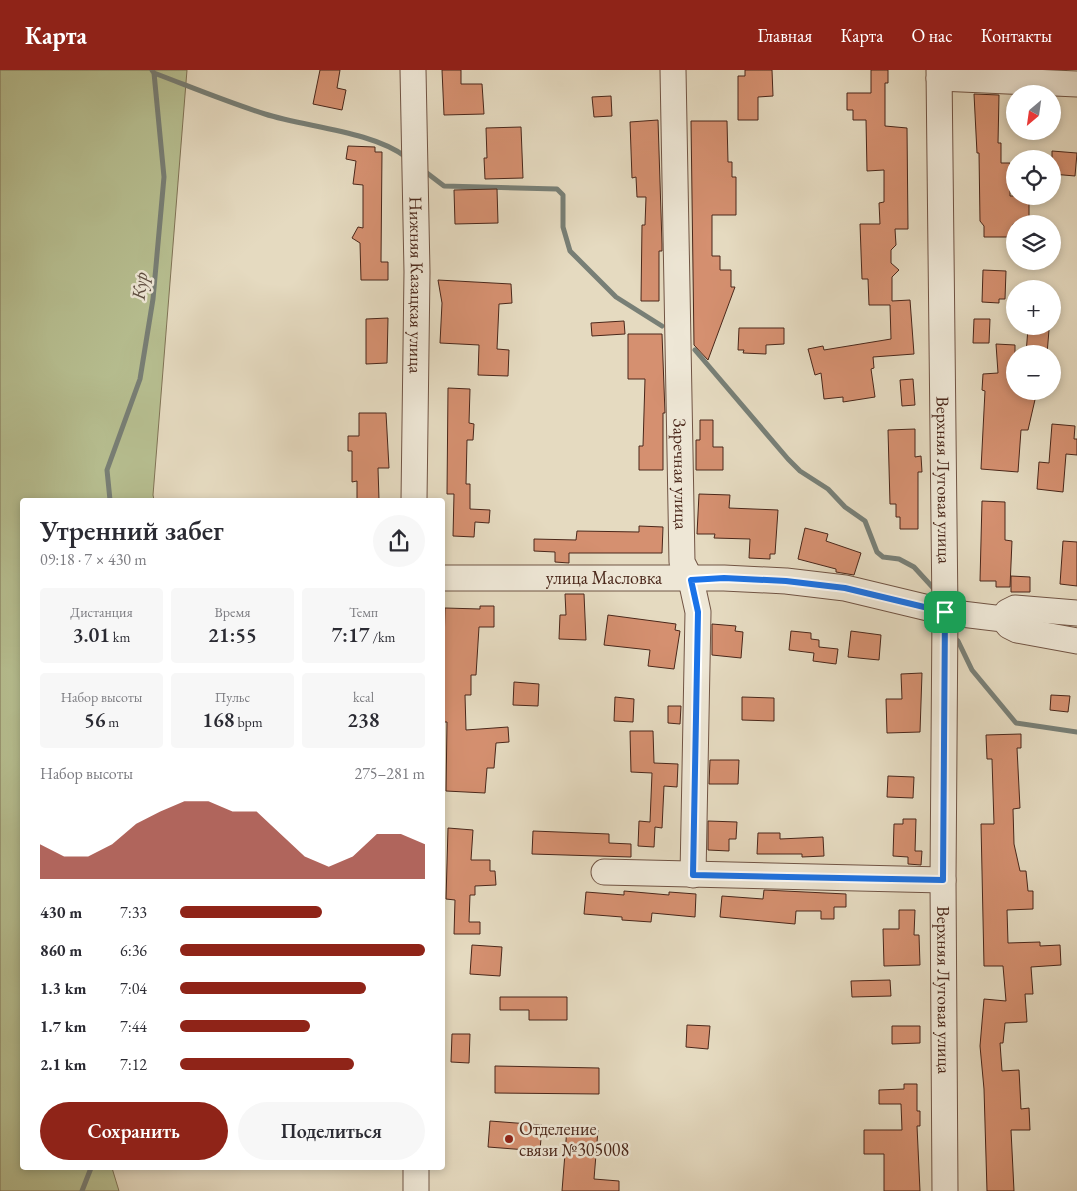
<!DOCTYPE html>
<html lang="ru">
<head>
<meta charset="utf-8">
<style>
  body { margin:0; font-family:"EB Garamond",serif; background:#f7f7f7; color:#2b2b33; height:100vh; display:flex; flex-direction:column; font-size:19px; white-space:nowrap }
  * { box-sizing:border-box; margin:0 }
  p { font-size:16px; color:#7c7c81 }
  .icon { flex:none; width:28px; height:28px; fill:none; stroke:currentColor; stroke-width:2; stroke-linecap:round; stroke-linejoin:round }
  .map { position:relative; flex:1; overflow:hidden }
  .details { position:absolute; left:20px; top:428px; width:425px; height:672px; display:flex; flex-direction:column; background:#fff; border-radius:5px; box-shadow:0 2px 8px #0003 }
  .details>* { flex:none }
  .needle { width:32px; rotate:209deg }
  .buttons { position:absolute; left:1006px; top:15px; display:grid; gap:10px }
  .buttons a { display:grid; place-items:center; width:55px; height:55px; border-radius:50%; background:#fff; box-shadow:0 2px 8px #0003; font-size:25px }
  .pin { position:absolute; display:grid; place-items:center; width:42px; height:42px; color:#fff; margin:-21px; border-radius:10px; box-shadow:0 2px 8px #0006 }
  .round { display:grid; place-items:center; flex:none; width:52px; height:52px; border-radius:26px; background:#f7f7f7 }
  .summary { display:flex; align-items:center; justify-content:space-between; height:85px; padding:0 20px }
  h1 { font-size:28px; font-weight:600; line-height:38px }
  .figures { display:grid; grid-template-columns:repeat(3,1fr); gap:8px; height:85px; padding:5px 20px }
  .figures div { display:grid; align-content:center; border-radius:5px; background:#f7f7f7; text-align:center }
  .figures b { font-size:21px; font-weight:600 }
  .figures small { font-size:14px; font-weight:400 }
  .figures p { font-size:14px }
  .chart { height:140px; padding:10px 20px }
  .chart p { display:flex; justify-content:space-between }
  .chart svg { width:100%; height:90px; margin-top:5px; fill:#8f2418; opacity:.7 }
  .primary-button { display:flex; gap:10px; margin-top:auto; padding:10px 20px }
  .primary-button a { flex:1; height:58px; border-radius:30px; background:#8f2418; color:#fff; font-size:20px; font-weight:600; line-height:58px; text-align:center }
  .primary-button a+a { background:#f7f7f7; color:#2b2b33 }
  ul { padding:0 20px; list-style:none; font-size:16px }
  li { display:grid; grid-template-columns:80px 60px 1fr; align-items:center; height:38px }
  li i { height:12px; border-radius:6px; background:#8f2418 }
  header { display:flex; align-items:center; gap:30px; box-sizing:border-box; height:70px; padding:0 25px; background:#8f2418; color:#fff }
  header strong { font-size:24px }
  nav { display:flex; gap:28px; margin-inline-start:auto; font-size:18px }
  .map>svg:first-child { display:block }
</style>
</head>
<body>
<header>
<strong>Карта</strong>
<nav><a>Главная</a><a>Карта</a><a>О нас</a><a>Контакты</a></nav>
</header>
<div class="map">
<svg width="1077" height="1121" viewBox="0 0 1077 1121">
  <rect width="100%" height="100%" fill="#e5dac0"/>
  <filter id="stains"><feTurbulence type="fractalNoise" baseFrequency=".004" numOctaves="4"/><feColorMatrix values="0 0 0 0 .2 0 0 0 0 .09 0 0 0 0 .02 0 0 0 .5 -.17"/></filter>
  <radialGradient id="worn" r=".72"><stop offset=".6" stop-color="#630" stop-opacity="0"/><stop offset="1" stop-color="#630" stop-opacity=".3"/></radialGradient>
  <!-- green -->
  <path fill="#b7bf91" stroke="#807356" d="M0 0H187L153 425 154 430H22V1098H112L119 1121H0Z"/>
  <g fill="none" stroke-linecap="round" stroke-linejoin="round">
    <!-- stream -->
    <path stroke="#787f76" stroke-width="5" d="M154 3C191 17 227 32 265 44 305 57 372 61 406 87
      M423 100 444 116 557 119 563 125V157L570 181 616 227 662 256
      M695 280 788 389 800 401 828 419 845 437 865 451 877 482 883 487 899 489 914 497 936 521
      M110 430 107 400 140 309 153 229 164 107 154 3 152 0
      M953 567 958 571 972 600 1016 653 1077 662
      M82 1121 91 1098"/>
  </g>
  <!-- building -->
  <path fill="#d59070" stroke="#4a271a" d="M320 0H340L337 18 346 20 342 40 313 34Z
    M442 0H461V14H482L484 44 444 45Z
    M745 0H772L773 26 758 27V50H738V6H745Z
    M871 0H888V13H885V56L907 58 908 159H895L896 175 891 180V193L899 200 892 207V231L910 230 914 284 873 287 874 298 871 299 875 327 843 332V327L824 329 821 303 815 305 808 279 823 276 824 280 891 269 890 235H869L868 209H862L860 154H880L879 133 884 132V100L867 101 866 50H853V40H847V23H871Z
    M974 24 999 25 998 73H1001V93H1010V126H1029V154H1013L1012 167H984V156L980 151 979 83H977Z
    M611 26 612 46 594 47 592 27Z
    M658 50 662 174V181H659V231H641L642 155H645L646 127H637L636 107 632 108 630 52Z
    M691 51H727L728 92H732V107H736V145H712V186H720V200H731V217H735L708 290 694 275Z
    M521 57 523 108 485 109 484 88H487L486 58Z
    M348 76 375 77V82H382L381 192H388V210H361L360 173 352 168 358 157 363 158V115L353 114 356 91 346 89Z
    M1052 81 1077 83 1075 106 1052 104Z
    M497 119 498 153 455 154 454 120Z
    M983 200 1006 201 1005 229H999V233L982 232Z
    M438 210 511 214 512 233 499 234 497 279 509 280 508 306 478 305 479 275 440 273 442 233Z
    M388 248 387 293 366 294V249Z
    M974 249H990L989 273H973Z
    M624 251 625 264 592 266 591 253Z
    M739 258H784V274L766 275V284L743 283 744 280H738Z
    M1028 258 1049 260 1047 284H1026Z
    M628 264H662L665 343H663V400H639V376H643L645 309H628Z
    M996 274 1015 275V321H1037L1028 360H1021L1018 402 981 399 985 321 982 320 983 304 998 303Z
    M913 309 915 335 902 336 900 310Z
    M448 318 470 319 469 353 474 354 473 370H467L466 414H470V439L490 440 489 453 475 452 474 467 453 466 454 424H447Z
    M359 343H386L389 398H378L379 430H357V411L352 412V381H348V366H359Z
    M700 350H713V377H723V400H696V370H700Z
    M1052 354 1075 356 1074 369H1077V385L1066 384 1063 422 1037 419 1039 392 1049 393Z
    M915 359V387L921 386 922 402H918V459H900V447H896V434H890L888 360Z
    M699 424 730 425 729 438 778 440 775 484H770V489L749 488 750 469 714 468 715 464H697Z
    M982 431 1005 432V470L1012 471 1010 517H996V511H980Z
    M639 456 663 457 662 483H569V493L555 492V482L534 481V469L576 470 577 461 639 462Z
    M805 458 828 464 826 471 861 483 854 505 836 502V499L798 489Z
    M1063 471 1077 472V516L1060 514Z
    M1011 506 1030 507V522H1011Z
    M565 524H584L586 570 559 569 560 545H566Z
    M480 536H494V557H479L476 605H471V625H465L466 660 508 657 509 672 496 673 494 698H487L485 723 446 721 447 652H442L445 538 480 539Z
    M608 545 676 554 675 560 680 561 674 599 648 596 650 580 604 575Z
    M712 554 736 556 735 561 743 562 741 588 712 585Z
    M791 561 811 563V569L819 570V577L838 579 836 594 813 591 814 583 789 580Z
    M851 561 881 565 879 590 848 587Z
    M922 603 920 662 887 663 886 629H902L901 604Z
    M514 612 539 614 538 636 513 635Z
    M1051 625 1070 626 1068 642 1050 640Z
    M615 627 634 629 633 652 614 651Z
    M742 627 774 628V651L742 650Z
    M668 636H681L680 654 668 653Z
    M630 661H653L654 693 678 694 677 717 664 716 662 758 655 757 654 777 638 776 639 751 650 752 652 703 631 702Z
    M1021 664V678H1017L1020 738 1013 739 1014 774 1020 801H1026L1028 821H1033V839L1007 840 1008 873 1040 872V876L1060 875 1061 895 1031 897 1033 924H1025L1027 952 1005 953 1003 973H1000L1002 1001 1019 1000 1021 1039 1029 1038 1030 1060H1011L1014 1121H987L984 1019 980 976 984 929 1006 931 1003 896H984L981 754H994L992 689H987L986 665Z
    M710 690H739L738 714H709Z
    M888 706 914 707 913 728 887 727Z
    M903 749H916L915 781H922L921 795 908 794V787L893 786 894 754H903Z
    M708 751 737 752 736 769H729V781L708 780Z
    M448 758 473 760 471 790H490V801H495L496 815 475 816V825H470L469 852H480V864H454L455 830 446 829Z
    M533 761 609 764V773L631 774V787L532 784Z
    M758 763H780V769L823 767 824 786 802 787V784H757Z
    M764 820 846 824V837H834V849H821V841H796L795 854 720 847 722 826 763 829Z
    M624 821 669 825V822L696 824 695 847 652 843 651 852 622 850V847L584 844 586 822 624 825Z
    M899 840H915L914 865H919L920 895 884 896 883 859H899Z
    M472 875 502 877 500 906 470 904Z
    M890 910 891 926 852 927 851 911Z
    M500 927H567V950H529V940H500Z
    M687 955 710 956 708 979 686 977Z
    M892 956H920V973L892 974Z
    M452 964H470L469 993 451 992Z
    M495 996 599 998V1024L495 1023Z
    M904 1014H917V1041H920V1056H917L920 1121H884V1084H864V1060H902L901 1034H879V1020L904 1019Z
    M490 1051 542 1055 540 1081 488 1077Z
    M567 1058 598 1060 594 1109 619 1111V1121H562Z"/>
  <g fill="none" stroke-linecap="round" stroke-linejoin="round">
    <defs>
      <g id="minor">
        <path id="s1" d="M413 0 417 202 414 430"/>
        <path id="s2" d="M673 0 682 492 691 510 698 542 693 805"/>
        <path id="s3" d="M939 0 945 542 943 810 945 1121"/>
        <path d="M939 8 1077 14"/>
        <path id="s4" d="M442 508H724L786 511 845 518 945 542 1003 549 1009 556 1017 560 1077 571"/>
        <path d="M1003 549 1007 542 1015 538 1077 543"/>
        <path d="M604 802 943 810"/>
        <path d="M416 1098V1121"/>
      </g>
    </defs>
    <!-- minor casing -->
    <use href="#minor" stroke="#715444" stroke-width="27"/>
    <!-- minor -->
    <use href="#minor" stroke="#eee7d6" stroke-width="25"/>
  </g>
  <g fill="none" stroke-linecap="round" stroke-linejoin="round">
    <defs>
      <path id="route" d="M724 508 786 511 845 518 945 542 943 810 693 805 698 542 691 510Z"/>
    </defs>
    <!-- route casing -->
    <use href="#route" stroke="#fff" stroke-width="10"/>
    <!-- route -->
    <use href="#route" stroke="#1a73e8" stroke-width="6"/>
  </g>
  <!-- markers -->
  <circle fill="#8f2418" stroke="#eee7d6" stroke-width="2" cx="509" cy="1069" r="5"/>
  <g text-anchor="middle" stroke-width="5" stroke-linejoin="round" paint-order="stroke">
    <!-- street labels -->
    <g font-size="18" fill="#4a271a" stroke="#eee7d6">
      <text dy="6" stroke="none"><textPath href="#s1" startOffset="215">Нижняя Казацкая улица</textPath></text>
      <text dy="6" stroke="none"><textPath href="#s2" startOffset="404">Заречная улица</textPath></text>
      <text dy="6" stroke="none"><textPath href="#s3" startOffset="410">Верхняя Луговая улица</textPath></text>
      <text dy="6" stroke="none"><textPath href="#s4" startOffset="162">улица Масловка</textPath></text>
      <text dy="6" stroke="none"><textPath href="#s3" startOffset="920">Верхняя Луговая улица</textPath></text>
    </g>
    <!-- poi labels -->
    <g font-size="18" fill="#4a271a" stroke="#eee7d6" text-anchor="start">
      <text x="519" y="1065">Отделение<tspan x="519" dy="21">связи №305008</tspan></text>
    </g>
    <!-- water labels -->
    <g font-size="19" font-style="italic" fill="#5d4c40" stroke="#eee7d6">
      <text transform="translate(139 216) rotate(-84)" y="7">Кур</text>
    </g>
  </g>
  <rect width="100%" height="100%" filter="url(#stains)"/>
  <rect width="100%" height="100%" fill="url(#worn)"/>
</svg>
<div class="buttons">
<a><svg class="needle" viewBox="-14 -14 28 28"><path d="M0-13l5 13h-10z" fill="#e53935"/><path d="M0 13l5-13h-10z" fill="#7c7c81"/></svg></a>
<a><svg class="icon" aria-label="locate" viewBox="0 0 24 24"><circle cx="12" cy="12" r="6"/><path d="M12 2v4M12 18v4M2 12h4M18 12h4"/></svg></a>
<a><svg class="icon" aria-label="layers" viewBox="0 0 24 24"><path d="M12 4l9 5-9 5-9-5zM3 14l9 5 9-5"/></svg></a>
<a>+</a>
<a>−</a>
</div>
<div class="pin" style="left:945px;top:542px;background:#1e9e55"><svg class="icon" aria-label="arrive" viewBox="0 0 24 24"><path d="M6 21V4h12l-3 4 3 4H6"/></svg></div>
<section class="details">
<div class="summary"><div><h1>Утренний забег</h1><p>09:18 · 7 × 430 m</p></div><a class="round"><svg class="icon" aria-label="share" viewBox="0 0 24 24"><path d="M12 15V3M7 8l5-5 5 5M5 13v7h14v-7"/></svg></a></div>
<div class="figures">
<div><p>Дистанция</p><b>3.01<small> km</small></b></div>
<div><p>Время</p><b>21:55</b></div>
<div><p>Темп</p><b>7:17<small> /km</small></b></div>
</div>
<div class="figures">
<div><p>Набор высоты</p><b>56<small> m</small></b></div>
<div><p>Пульс</p><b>168<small> bpm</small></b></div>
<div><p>kcal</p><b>238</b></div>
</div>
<div class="chart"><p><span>Набор высоты</span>275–281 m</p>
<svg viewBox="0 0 160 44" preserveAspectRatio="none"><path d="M0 44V27L10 33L20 33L30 27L40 17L50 11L60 6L70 6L80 11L90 11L100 22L110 33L120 38L130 33L140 22L150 22L160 27V44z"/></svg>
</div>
<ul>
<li><b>430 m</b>7:33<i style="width:58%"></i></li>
<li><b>860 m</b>6:36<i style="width:100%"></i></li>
<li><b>1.3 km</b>7:04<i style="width:76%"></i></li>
<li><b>1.7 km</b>7:44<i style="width:53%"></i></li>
<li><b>2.1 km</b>7:12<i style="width:71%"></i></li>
</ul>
<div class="primary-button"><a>Сохранить</a><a>Поделиться</a></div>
</section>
</div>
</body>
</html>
